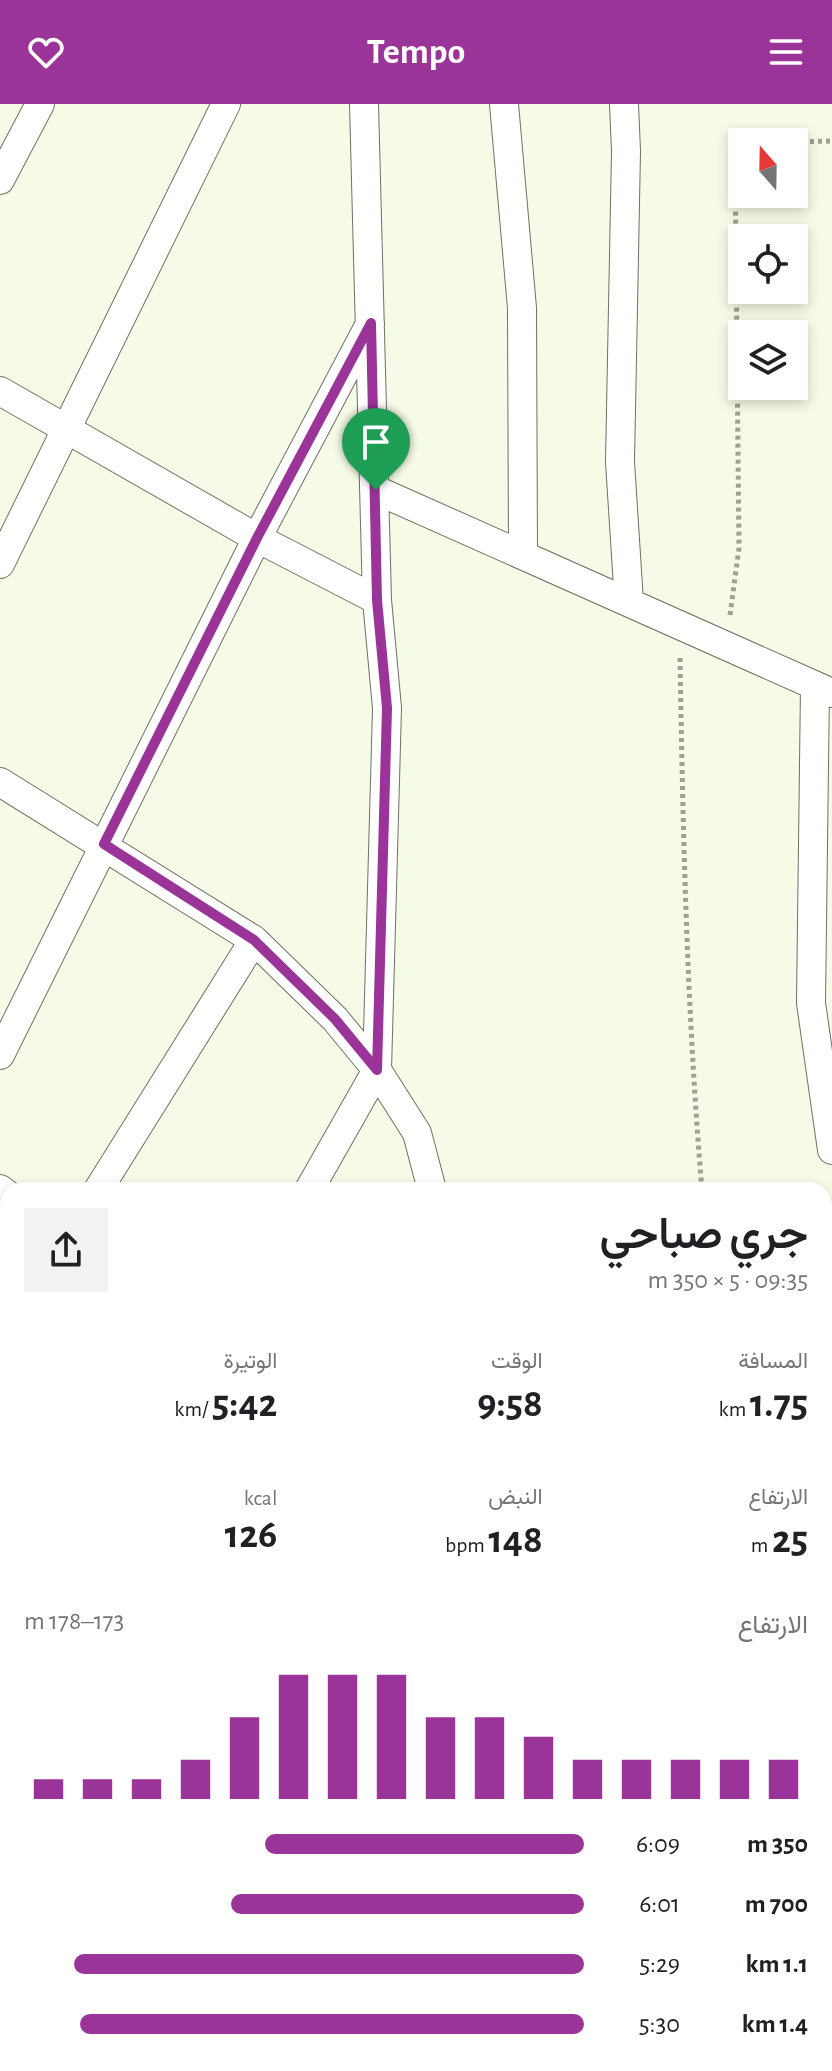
<!DOCTYPE html>
<html lang="ar">
<head>
<meta charset="utf-8">
<style>
  body { margin:0; font-family:"Alegreya Sans",Vazirmatn,sans-serif; background:#f2f2f2; color:#202124; direction:rtl; height:100vh; display:flex; flex-direction:column; font-size:30px; white-space:nowrap }
  * { box-sizing:border-box; margin:0 }
  p { font-size:26px; color:#757577 }
  .icon { flex:none; width:44px; height:44px; fill:none; stroke:currentColor; stroke-width:2; stroke-linecap:round; stroke-linejoin:round }
  .map { position:relative; flex:1; overflow:hidden; direction:ltr }
  .details { position:absolute; left:0px; top:1078px; width:832px; height:890px; display:flex; flex-direction:column; background:#fff; border-radius:24px 24px 0 0; box-shadow:0 4px 12px #0003; direction:rtl }
  .details>* { flex:none }
  .needle { width:52px; rotate:340deg }
  .controls { position:absolute; left:728px; top:24px; display:grid; gap:16px }
  .controls a { display:grid; place-items:center; width:80px; height:80px; border-radius:0px; background:#fff; box-shadow:0 4px 12px #0003; font-size:40px }
  .pin { position:absolute; display:grid; place-items:center; width:68px; height:68px; color:#fff; margin:-82px -34px; border-radius:50% 50% 50% 0; rotate:-45deg; box-shadow:0 0 8px #0007 }
  .pin .icon { rotate:45deg }
  .round { display:grid; place-items:center; flex:none; width:84px; height:84px; border-radius:0px; background:#f2f2f2 }
  .summary { display:flex; align-items:center; justify-content:space-between; height:136px; padding:0 24px }
  h1 { font-size:44px; font-weight:600; line-height:60px }
  .stats { display:grid; grid-template-columns:repeat(3,1fr); gap:12px; height:136px; padding:8px 24px }
  .stats div { display:grid; align-content:center }
  .stats b { font-size:40px; font-weight:600 }
  .stats small { font-size:22px; font-weight:400 }
  .stats p { font-size:22px }
  .chart { height:224px; padding:16px 24px }
  .chart p { display:flex; justify-content:space-between }
  .chart svg { width:100%; height:144px; margin-top:8px; stroke:#9b3498; stroke-width:6 }
  ul { padding:0 24px; list-style:none; font-size:26px }
  li { display:grid; grid-template-columns:128px 96px 1fr; align-items:center; height:60px }
  li i { height:20px; border-radius:10px; background:#9b3498 }
  header { display:flex; justify-content:space-between; align-items:center; height:104px; padding:0 24px; background:#9b3498; color:#fff; font-size:36px; font-weight:600 }
  .map>svg:first-child { display:block }
</style>
</head>
<body>
<header><svg class="icon" aria-label="menu" viewBox="0 0 24 24"><path d="M4 6h16M4 12h16M4 18h16"/></svg>Tempo<svg class="icon" aria-label="heart" viewBox="0 0 24 24"><path d="M12 20l-8-8c-3-5 5-10 8-4 3-6 11-1 8 4z"/></svg></header>
<div class="map">
<svg width="832" height="1967" viewBox="0 0 832 1967">
  <rect width="100%" height="100%" fill="#f6fbe7"/>
  <g fill="none" stroke-linecap="round" stroke-linejoin="round">
    <defs>
      <path id="minor" d="M504 0 522 204 523 451
        M624 0 626 47 620 358 629 498
        M0 76 40 0
        M0 287 257 434 377 496
        M376 386 832 589
        M0 460 226 0
        M815 582 811 899 832 1046
        M0 678 254 836 335 915 377 966 417 1029 432 1086
        M0 951 257 434 370 220
        M0 1085 8 1091
        M98 1086 254 836
        M309 1086 377 966 387 604 377 496 364 0
        M0 1256 8 1242
        M0 1304 8 1310
        M824 1383 832 1382
        M0 1490 8 1496
        M0 1695 8 1701
        M824 1795 832 1803
        M0 1907 8 1914
        M324 1960 332 1967
        M536 1960 543 1967
        M751 1960 757 1967
        M7 1967 12 1960
        M248 1967 253 1960"/>
    </defs>
    <!-- minor casing -->
    <use href="#minor" stroke="#6e7261" stroke-width="30"/>
    <!-- path -->
    <path stroke="#9ea193" stroke-width="5" stroke-dasharray="4 4" stroke-linecap="butt" d="M794 38 832 37
      M730 511 739 444 735 52 742 43
      M680 554C683 732 687 909 702 1086
      M824 1718 832 1740"/>
    <!-- minor -->
    <use href="#minor" stroke="#fff" stroke-width="28"/>
  </g>
  <g fill="none" stroke-linecap="round" stroke-linejoin="round">
    <defs>
      <path id="route" d="M371 219 377 496 387 604 377 966 335 915 254 836 104 740 257 434Z"/>
    </defs>
    <!-- route casing -->
    <use href="#route" stroke="#fff" stroke-width="16"/>
    <!-- route -->
    <use href="#route" stroke="#9b3498" stroke-width="10"/>
  </g>
</svg>
<div class="controls">
<a><svg class="needle" viewBox="-14 -14 28 28"><path d="M0-13l5 13h-10z" fill="#e53935"/><path d="M0 13l5-13h-10z" fill="#757577"/></svg></a>
<a><svg class="icon" aria-label="locate" viewBox="0 0 24 24"><circle cx="12" cy="12" r="6"/><path d="M12 2v4M12 18v4M2 12h4M18 12h4"/></svg></a>
<a><svg class="icon" aria-label="layers" viewBox="0 0 24 24"><path d="M12 4l9 5-9 5-9-5zM3 14l9 5 9-5"/></svg></a>
</div>
<div class="pin" style="left:376px;top:386px;background:#1e9e55"><svg class="icon" aria-label="arrive" viewBox="0 0 24 24"><path d="M6 21V4h12l-3 4 3 4H6"/></svg></div>
<section class="details">
<div class="summary"><div><h1>جري صباحي</h1><p>09:35 · 5 × 350 m</p></div><a class="round"><svg class="icon" aria-label="share" viewBox="0 0 24 24"><path d="M12 15V3M7 8l5-5 5 5M5 13v7h14v-7"/></svg></a></div>
<div class="stats">
<div><p>المسافة</p><b>1.75<small> km</small></b></div>
<div><p>الوقت</p><b>9:58</b></div>
<div><p>الوتيرة</p><b>5:42<small> /km</small></b></div>
</div>
<div class="stats">
<div><p>الارتفاع</p><b>25<small> m</small></b></div>
<div><p>النبض</p><b>148<small> bpm</small></b></div>
<div><p>kcal</p><b>126</b></div>
</div>
<div class="chart"><p><span>الارتفاع</span>173–178 m</p>
<svg viewBox="0 0 160 44" preserveAspectRatio="none"><path d="M5 44V38M15 44V38M25 44V38M35 44V32M45 44V19M55 44V6M65 44V6M75 44V6M85 44V19M95 44V19M105 44V25M115 44V32M125 44V32M135 44V32M145 44V32M155 44V32"/></svg>
</div>
<ul>
<li><b>350 m</b>6:09<i style="width:57%"></i></li>
<li><b>700 m</b>6:01<i style="width:63%"></i></li>
<li><b>1.1 km</b>5:29<i style="width:91%"></i></li>
<li><b>1.4 km</b>5:30<i style="width:90%"></i></li>
</ul>
</section>
</div>
</body>
</html>
